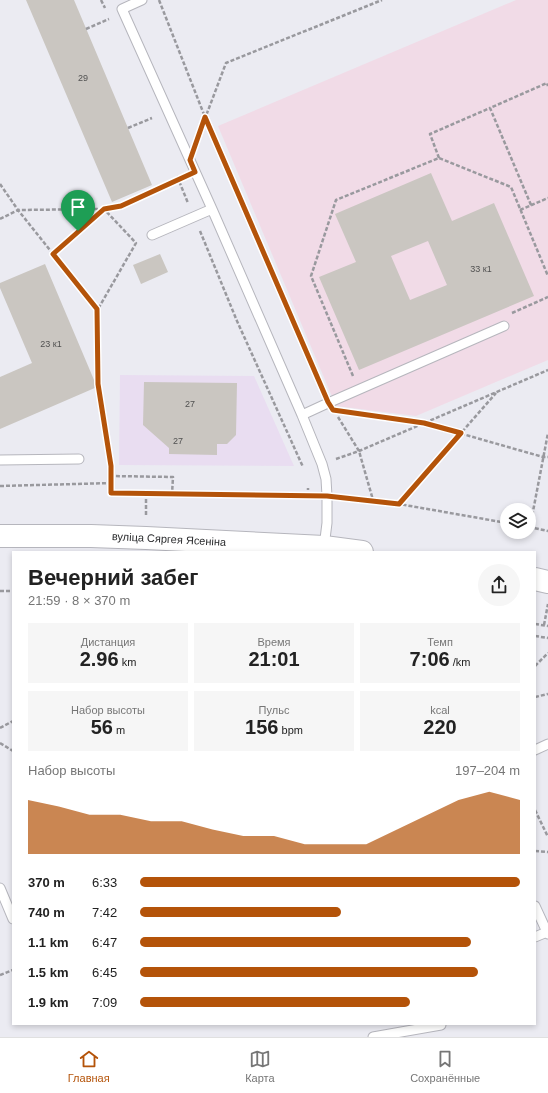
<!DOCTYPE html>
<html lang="ru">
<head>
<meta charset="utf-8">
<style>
  body { margin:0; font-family:Arial,sans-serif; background:#f6f6f6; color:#222; height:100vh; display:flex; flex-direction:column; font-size:15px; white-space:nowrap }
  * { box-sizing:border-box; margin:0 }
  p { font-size:13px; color:#767676 }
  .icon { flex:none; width:22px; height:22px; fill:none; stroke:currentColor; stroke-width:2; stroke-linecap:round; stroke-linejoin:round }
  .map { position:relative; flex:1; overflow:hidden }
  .sheet { position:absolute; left:12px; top:551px; width:524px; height:474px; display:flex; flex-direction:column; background:#fff; border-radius:0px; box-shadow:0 2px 6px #0003 }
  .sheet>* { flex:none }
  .fabs { position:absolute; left:500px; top:503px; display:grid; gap:8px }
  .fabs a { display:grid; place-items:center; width:36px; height:36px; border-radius:50%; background:#fff; box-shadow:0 2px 6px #0003; font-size:20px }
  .pin { position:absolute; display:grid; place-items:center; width:34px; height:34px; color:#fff; margin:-41px -17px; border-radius:50% 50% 50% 0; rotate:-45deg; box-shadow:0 0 4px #0007 }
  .pin .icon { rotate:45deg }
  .round { display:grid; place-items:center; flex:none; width:42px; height:42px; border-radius:21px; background:#f6f6f6 }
  .headline { display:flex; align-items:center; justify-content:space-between; height:68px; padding:0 16px }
  h1 { font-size:22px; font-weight:700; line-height:30px }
  .stats { display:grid; grid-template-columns:repeat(3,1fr); gap:6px; height:68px; padding:4px 16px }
  .stats div { display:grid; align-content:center; border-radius:0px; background:#f6f6f6; text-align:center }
  .stats b { font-size:20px; font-weight:700 }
  .stats small { font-size:11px; font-weight:400 }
  .stats p { font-size:11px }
  .chart { height:112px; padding:8px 16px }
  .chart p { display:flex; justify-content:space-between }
  .chart svg { width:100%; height:72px; margin-top:4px; fill:#b45309; opacity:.7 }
  ul { padding:0 16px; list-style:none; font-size:13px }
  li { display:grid; grid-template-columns:64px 48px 1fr; align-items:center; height:30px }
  li i { height:10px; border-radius:5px; background:#b45309 }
  .dock { display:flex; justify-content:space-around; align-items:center; height:56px; border-top:1px solid #e0e0e0; background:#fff; font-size:11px; color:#767676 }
  .dock a { display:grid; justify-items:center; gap:2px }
  .dock .active { color:#b45309 }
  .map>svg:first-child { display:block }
</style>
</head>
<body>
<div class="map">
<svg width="548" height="1037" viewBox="0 0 548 1037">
  <rect width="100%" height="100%" fill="#ebebf2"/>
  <!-- commercial -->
  <path fill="#e9ddf1" d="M120 375 254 376 294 466 119 465Z"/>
  <!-- education -->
  <path fill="#f1dbe7" d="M516 0H548V360L416 416 336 406 218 126Z"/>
  <!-- building -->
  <path fill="#cac6c1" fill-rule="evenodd" d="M26 0H74L152 185 112 202Z
    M431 173 452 221 494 203 534 296 359 370 319 277 356 262 335 214ZM428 241 447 285 410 300 391 256Z
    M160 254 168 272 141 284 133 265Z
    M45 264 97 387 0 429V377L32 363 0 288V283Z
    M144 382 237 383 236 435 227 444H217V455L169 454V448L143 425Z"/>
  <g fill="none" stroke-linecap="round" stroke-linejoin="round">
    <defs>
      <path id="service" d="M142 0 122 9 212 209 302 415 322 464 326 479 327 496V523L324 547
        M152 235 212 209
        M302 415 328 403 504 326
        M0 460 79 459
        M535 750 548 744
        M0 888 13 919
        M535 906 547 932
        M535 937 547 932 548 934
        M373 1037 441 1025"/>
      <path id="secondary" d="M0 536H91L146 538 324 547 362 552
        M535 579 548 582"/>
    </defs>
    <!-- service casing -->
    <use href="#service" stroke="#b6b6bd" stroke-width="11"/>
    <!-- secondary casing -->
    <use href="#secondary" stroke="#b6b6bd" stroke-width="24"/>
    <!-- path -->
    <path stroke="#99999e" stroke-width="2.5" stroke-dasharray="4 2" stroke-linecap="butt" d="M101 0 105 8
      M159 0 205 117 322 388
      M86 29 109 19
      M128 128 152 118
      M198 137 226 63 382 0
      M439 158 430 134 490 108
      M177 176 188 203
      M0 184 18 210 97 309 98 384 110 457 111 476
      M531 205 490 108 547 83 548 86
      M520 210 548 198
      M0 219 18 210 104 209 121 206 179 179
      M200 231 237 321 303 467
      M53 254 104 209 136 243 98 309
      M512 313 548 297
      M353 376 311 276 336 200 439 158 511 187 548 276
      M349 412 424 423 543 457H548
      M338 417 359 451 373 500
      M336 459 359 451 548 370
      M112 483 111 476 173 477 172 494
      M0 486 112 483 111 493 308 496
      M308 496V488
      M343 497 399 504 507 523
      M399 504 496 393
      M146 515V494
      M529 527 548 531
      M530 527 548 433
      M0 591H13
      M535 624 548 626
      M544 625 548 604
      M535 636 548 638
      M535 666 548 653
      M535 697 548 694
      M0 728 13 721
      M0 743 13 751
      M535 810 548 837
      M535 851 548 852
      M0 975 13 970"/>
    <!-- service -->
    <use href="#service" stroke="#fff" stroke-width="9"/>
    <!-- secondary -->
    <use href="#secondary" stroke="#fff" stroke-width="22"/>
  </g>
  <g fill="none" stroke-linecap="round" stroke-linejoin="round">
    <defs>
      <path id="route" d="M205 117 328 402 333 410 424 423 461 433 399 504 327 496 111 493V466L98 384 97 309 53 254 104 209 121 206 195 172 190 160Z"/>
    </defs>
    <!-- route casing -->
    <use href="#route" stroke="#fff" stroke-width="8"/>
    <!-- route -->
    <use href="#route" stroke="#b45309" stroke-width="5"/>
  </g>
  <g text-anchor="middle" stroke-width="3.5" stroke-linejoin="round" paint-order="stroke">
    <!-- number labels -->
    <g font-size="9" fill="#515151">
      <text x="83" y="81">29</text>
      <text x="481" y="272">33 к1</text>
      <text x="51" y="347">23 к1</text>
      <text x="190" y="407">27</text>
      <text x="178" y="444">27</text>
    </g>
    <!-- street labels -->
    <g font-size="11" fill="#292a2c" stroke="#fff">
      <text transform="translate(169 539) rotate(3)" y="4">вуліца Сяргея Ясеніна</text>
    </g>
  </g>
</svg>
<div class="fabs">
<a><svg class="icon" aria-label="layers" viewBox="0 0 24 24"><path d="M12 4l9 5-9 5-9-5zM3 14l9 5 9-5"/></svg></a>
</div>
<div class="pin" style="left:78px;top:231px;background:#1e9e55"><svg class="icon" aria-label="arrive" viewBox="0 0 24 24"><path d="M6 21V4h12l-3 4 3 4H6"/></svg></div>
<section class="sheet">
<div class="headline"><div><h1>Вечерний забег</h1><p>21:59 · 8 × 370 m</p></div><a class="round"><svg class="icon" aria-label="share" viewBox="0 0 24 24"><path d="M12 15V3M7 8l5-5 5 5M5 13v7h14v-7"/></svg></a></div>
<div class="stats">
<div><p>Дистанция</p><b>2.96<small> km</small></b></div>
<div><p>Время</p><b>21:01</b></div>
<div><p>Темп</p><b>7:06<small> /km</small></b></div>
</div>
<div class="stats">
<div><p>Набор высоты</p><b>56<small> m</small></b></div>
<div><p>Пульс</p><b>156<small> bpm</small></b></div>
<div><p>kcal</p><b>220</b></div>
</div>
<div class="chart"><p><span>Набор высоты</span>197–204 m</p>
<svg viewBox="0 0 160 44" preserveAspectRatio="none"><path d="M0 44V11L10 15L20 20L30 20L40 24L50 24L60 29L70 33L80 33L90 38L100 38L110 38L120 29L130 20L140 11L150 6L160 11V44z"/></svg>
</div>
<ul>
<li><b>370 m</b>6:33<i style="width:100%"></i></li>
<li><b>740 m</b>7:42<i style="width:53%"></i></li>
<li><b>1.1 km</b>6:47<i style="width:87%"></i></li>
<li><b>1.5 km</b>6:45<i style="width:89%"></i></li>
<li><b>1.9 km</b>7:09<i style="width:71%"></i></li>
</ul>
</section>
</div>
<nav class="dock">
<a class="active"><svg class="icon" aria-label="home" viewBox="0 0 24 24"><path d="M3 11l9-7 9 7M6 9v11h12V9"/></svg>Главная</a>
<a><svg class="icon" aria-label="map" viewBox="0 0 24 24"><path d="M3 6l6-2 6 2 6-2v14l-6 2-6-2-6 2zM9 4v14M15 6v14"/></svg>Карта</a>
<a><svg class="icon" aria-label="saved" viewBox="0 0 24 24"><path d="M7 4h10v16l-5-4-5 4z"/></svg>Сохранённые</a>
</nav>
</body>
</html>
